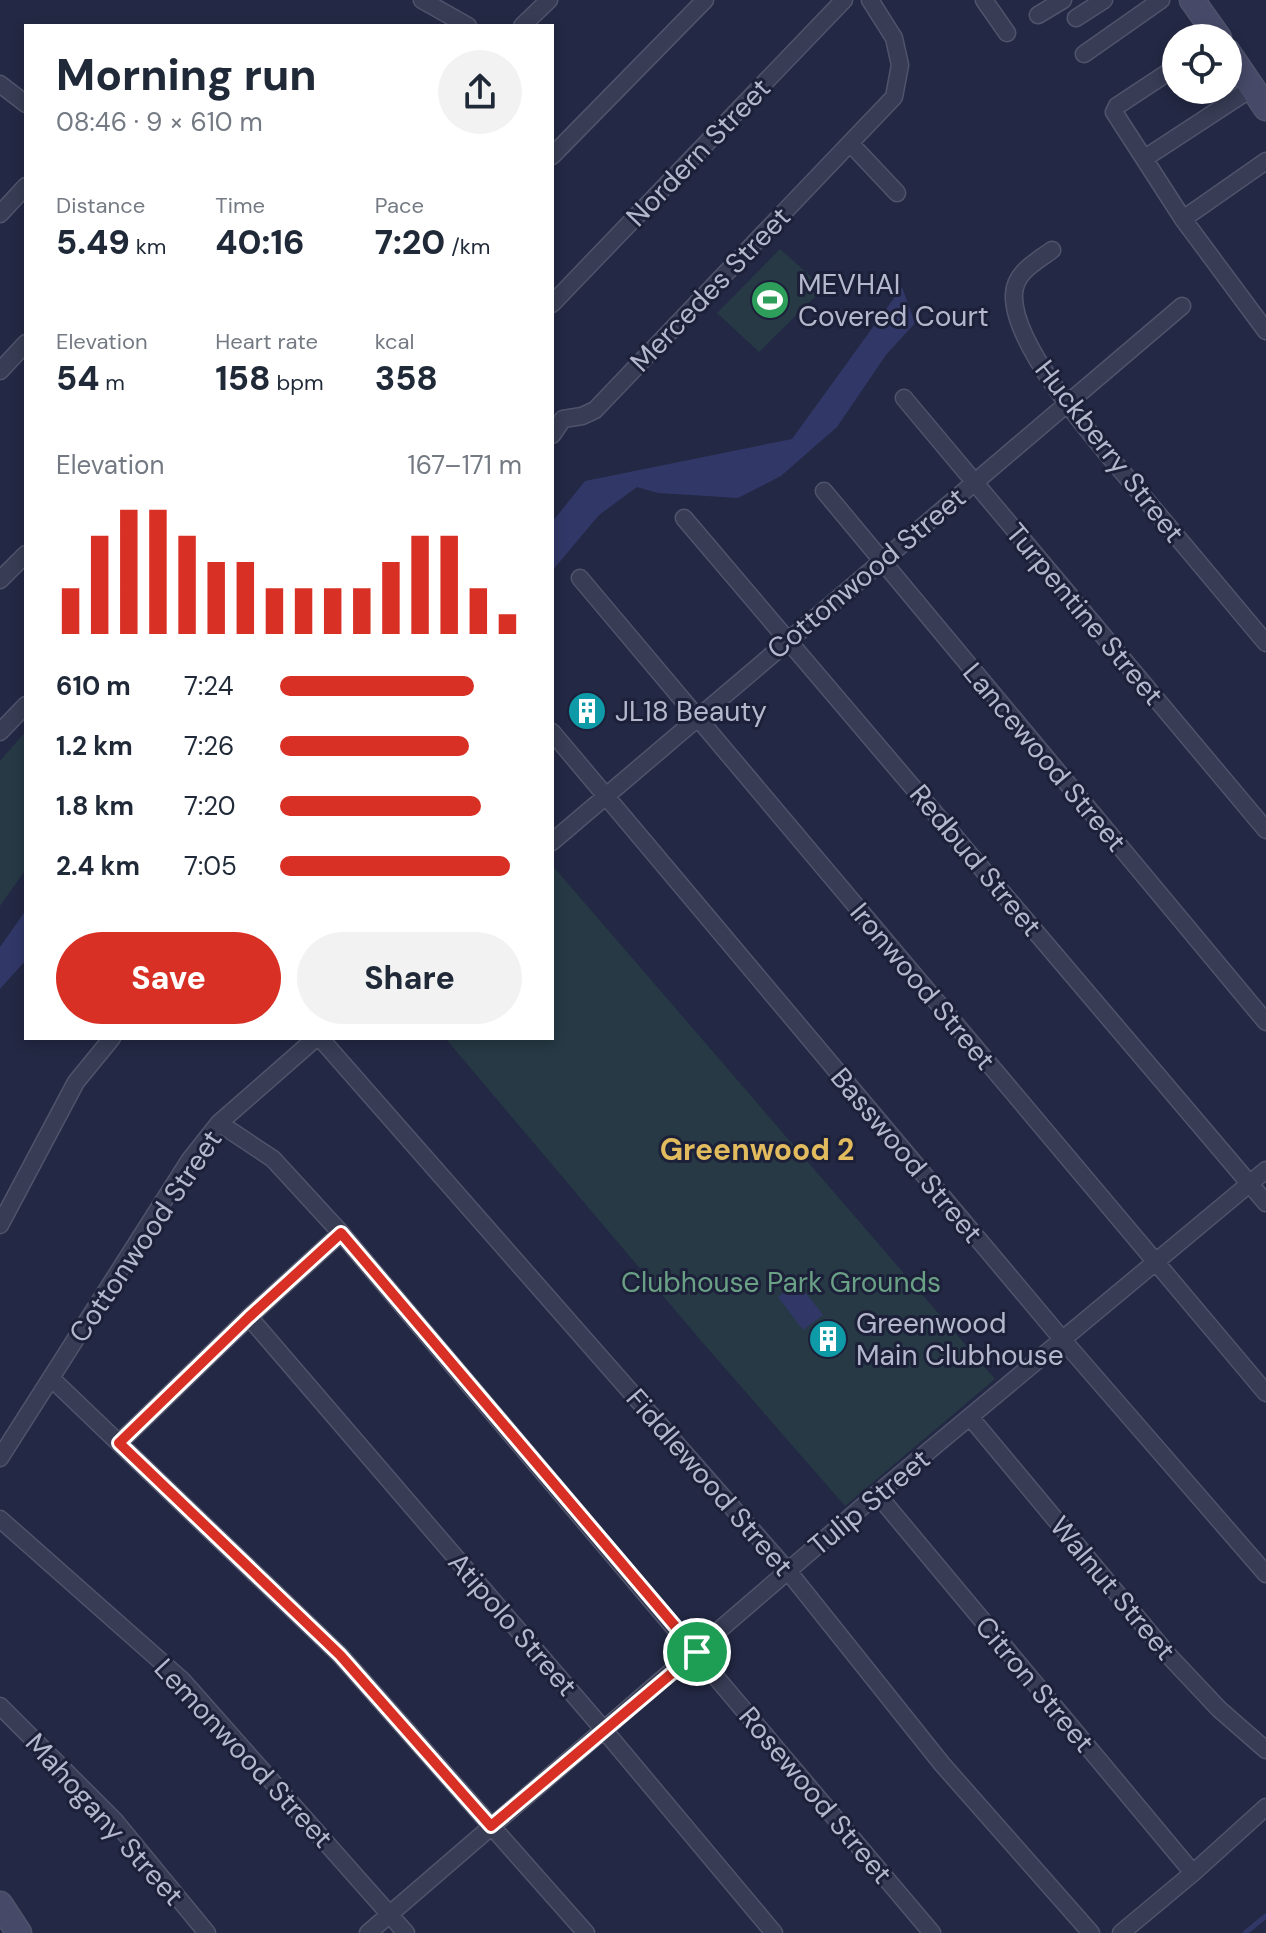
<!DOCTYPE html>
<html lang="en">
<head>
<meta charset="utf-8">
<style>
  body { margin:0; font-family:"DM Sans",sans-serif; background:#f2f2f3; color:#1f2937; height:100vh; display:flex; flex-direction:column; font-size:30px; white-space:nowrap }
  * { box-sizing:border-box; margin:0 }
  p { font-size:26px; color:#747a83 }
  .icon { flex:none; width:44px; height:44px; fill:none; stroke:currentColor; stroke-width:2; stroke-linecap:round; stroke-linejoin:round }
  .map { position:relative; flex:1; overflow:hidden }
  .sheet { position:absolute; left:24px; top:24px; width:530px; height:1016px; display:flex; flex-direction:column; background:#fff; border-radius:0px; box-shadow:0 4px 12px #0003 }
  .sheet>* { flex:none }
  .controls { position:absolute; left:1162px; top:24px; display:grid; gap:16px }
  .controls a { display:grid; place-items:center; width:80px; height:80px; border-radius:50%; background:#fff; box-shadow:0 4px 12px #0003; font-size:40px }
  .pin { position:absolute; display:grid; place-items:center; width:68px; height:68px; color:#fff; margin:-34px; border:4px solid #fff; border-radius:50%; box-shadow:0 2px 8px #0007 }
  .round { display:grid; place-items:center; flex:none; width:84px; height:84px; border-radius:42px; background:#f2f2f3 }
  .head { display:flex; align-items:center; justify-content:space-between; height:136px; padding:0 32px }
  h1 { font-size:44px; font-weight:800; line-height:60px }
  .metrics { display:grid; grid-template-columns:repeat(3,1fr); gap:12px; height:136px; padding:8px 32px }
  .metrics div { display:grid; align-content:center }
  .metrics b { font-size:34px; font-weight:800 }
  .metrics small { font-size:22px; font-weight:400 }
  .metrics p { font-size:22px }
  .chart { height:224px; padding:16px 32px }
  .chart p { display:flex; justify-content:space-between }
  .chart svg { width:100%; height:144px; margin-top:8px; stroke:#d93025; stroke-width:6 }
  .primary-button { display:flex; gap:16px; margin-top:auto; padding:16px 32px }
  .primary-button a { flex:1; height:92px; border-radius:48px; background:#d93025; color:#fff; font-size:32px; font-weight:800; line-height:92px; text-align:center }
  .primary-button a+a { background:#f2f2f3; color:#1f2937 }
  ul { padding:0 32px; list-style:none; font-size:26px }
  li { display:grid; grid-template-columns:128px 96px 1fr; align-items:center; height:60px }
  li i { height:20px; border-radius:10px; background:#d93025 }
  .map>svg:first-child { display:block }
</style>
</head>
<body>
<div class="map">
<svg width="1266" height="1933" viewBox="0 0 1266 1933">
  <rect width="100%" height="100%" fill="#232844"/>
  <!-- green -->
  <path fill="#263945" d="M780 249 824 288 759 352 717 313Z
    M26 731V869L0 906V761Z
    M552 865 995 1379 845 1506 703 1343 445 1038H552Z"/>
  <!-- water -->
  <path fill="#313867" d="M902 287 915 323 886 355 837 427 781 476 738 498 658 493 637 487 599 515 552 571V522L585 481 792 439Z
    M26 910V960L0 989V947Z
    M797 1282 823 1315 803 1330 778 1297Z"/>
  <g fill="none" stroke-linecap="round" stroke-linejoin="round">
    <!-- stream -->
    <path stroke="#313867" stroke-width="5" d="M1245 1933 1266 1916"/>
    <defs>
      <path id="street" d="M422 0 468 26
        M984 0 1007 33
        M1038 15 1063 0
        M1076 18 1104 0
        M522 26 549 0
        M1084 54 1161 0
        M1176 67 1117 106 1114 112 1183 219 1266 331
        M0 84 26 104
        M850 143 897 193
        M552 156 705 0
        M1145 158 1252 88
        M0 214 26 186
        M1183 219 1266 161
        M1052 250C1036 262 1015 272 1014 294 1011 351 1116 463 1152 507 1190 552 1228 597 1266 643
        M552 304 844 0
        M0 371 26 343
        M904 398 1266 830
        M563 419 582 416 595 410 894 97 900 65 894 38 870 0
        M552 435 563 419
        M824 491 1266 1022
        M684 518 1266 1203
        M580 578 1266 1393
        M0 580 26 554
        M0 732 26 705
        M552 732 1062 1339 1266 1574
        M552 842 1182 306
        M320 1038 788 1571 942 1764 1091 1933
        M219 1123 273 1159 341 1233 932 1933
        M0 1225 76 1082 112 1038
        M249 1317 604 1730 774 1933
        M51 1378 340 1655 586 1933
        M970 1417 1170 1657 1219 1709 1266 1750
        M119 1443 249 1317 341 1233
        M0 1458 189 1161 219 1123 316 1038
        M877 1494 1193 1873
        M0 1519 182 1680 406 1933
        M0 1706 115 1821 207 1933
        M368 1933 877 1494 1266 1170
        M1121 1933 1193 1873 1266 1807"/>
      <path id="secondary" d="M1192 0 1219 38
        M1228 52 1266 108
        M0 1904 19 1933"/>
    </defs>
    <!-- street casing -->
    <use href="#street" stroke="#50546b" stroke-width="19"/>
    <!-- secondary casing -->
    <use href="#secondary" stroke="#50546b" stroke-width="27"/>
    <!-- street -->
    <use href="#street" stroke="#383c54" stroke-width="16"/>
    <!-- secondary -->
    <use href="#secondary" stroke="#464967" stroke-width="24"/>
  </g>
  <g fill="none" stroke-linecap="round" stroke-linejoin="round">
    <defs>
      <path id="route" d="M341 1233 697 1652 491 1826 340 1655 119 1443 249 1317Z"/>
    </defs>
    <!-- route casing -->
    <use href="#route" stroke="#fff" stroke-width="16"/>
    <!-- route -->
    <use href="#route" stroke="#d93025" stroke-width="10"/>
  </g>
  <!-- icons -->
  <defs>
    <symbol id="stadium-disc" viewBox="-11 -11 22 22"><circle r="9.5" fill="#2e9e5b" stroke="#1d2039"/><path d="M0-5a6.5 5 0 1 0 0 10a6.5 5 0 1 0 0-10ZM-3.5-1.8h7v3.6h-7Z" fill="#fff"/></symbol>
    <symbol id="building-disc" viewBox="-11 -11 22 22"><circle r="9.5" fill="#0f9aa8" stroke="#1d2039"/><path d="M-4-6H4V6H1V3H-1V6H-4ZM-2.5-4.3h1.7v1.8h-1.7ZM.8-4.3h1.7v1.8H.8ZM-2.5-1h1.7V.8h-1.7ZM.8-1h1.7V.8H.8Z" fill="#fff"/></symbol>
  </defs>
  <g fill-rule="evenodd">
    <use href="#stadium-disc" x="748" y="278" width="44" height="44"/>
    <use href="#building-disc" x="565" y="689" width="44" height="44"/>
    <use href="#building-disc" x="806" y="1317" width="44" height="44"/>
  </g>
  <g text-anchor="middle" stroke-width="6" stroke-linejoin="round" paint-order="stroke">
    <!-- street labels -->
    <g font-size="28" fill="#b5b8cd" stroke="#1d2039">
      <text transform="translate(698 152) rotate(-46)" y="10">Nordern Street</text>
      <text transform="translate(710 289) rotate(-46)" y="10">Mercedes Street</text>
      <text transform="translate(1110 451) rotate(52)" y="10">Huckberry Street</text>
      <text transform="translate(866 573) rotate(-40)" y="10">Cottonwood Street</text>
      <text transform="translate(1085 614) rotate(50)" y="10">Turpentine Street</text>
      <text transform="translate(1045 757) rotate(50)" y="10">Lancewood Street</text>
      <text transform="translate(976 860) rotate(50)" y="10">Redbud Street</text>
      <text transform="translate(923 986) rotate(50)" y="10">Ironwood Street</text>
      <text transform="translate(907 1155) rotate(50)" y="10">Basswood Street</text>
      <text transform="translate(145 1236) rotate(-56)" y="10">Cottonwood Street</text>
      <text transform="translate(710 1482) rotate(49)" y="10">Fiddlewood Street</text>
      <text transform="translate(869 1502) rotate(-40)" y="10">Tulip Street</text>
      <text transform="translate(1113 1588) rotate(50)" y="10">Walnut Street</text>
      <text transform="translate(513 1624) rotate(49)" y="10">Atipolo Street</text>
      <text transform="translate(1035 1684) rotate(50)" y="10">Citron Street</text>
      <text transform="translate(244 1753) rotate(47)" y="10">Lemonwood Street</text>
      <text transform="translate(816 1795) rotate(50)" y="10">Rosewood Street</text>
      <text transform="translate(105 1819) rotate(48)" y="10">Mahogany Street</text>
    </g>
    <!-- poi labels -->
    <g font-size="28" fill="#b5b8cd" stroke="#1d2039" text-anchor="start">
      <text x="798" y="294">MEVHAI<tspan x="798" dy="32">Covered Court</tspan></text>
      <text x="615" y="721">JL18 Beauty</text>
      <text x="856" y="1333">Greenwood<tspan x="856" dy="32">Main Clubhouse</tspan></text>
    </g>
    <!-- park labels -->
    <g font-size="28" fill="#6aa186" stroke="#1d2039">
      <text x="781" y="1292">Clubhouse Park Grounds</text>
    </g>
    <!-- neighbourhood labels -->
    <g font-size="30" font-weight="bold" fill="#e1bb5d" stroke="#1d2039">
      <text x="757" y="1160">Greenwood 2</text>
    </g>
  </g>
</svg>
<div class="controls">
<a><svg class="icon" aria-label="locate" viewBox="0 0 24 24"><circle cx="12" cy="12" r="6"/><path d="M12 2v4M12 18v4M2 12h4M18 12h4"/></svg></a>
</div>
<div class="pin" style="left:697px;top:1652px;background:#1e9e55"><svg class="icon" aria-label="arrive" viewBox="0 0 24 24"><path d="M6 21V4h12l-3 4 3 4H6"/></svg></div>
<section class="sheet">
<div class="head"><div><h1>Morning run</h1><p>08:46 · 9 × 610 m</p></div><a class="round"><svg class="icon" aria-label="share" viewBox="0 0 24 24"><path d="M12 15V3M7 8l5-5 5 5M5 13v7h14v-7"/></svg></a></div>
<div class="metrics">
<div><p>Distance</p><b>5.49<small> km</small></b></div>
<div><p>Time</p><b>40:16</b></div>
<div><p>Pace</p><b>7:20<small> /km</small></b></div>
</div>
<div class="metrics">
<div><p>Elevation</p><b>54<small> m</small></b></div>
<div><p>Heart rate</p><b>158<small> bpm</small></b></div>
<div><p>kcal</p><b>358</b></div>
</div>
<div class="chart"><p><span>Elevation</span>167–171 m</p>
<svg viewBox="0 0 160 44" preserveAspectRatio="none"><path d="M5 44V30M15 44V14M25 44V6M35 44V6M45 44V14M55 44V22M65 44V22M75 44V30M85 44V30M95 44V30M105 44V30M115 44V22M125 44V14M135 44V14M145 44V30M155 44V38"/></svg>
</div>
<ul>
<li><b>610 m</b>7:24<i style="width:80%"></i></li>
<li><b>1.2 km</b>7:26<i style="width:78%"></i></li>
<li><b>1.8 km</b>7:20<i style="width:83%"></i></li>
<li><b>2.4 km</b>7:05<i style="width:95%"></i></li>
</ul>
<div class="primary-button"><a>Save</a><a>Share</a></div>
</section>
</div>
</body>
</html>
